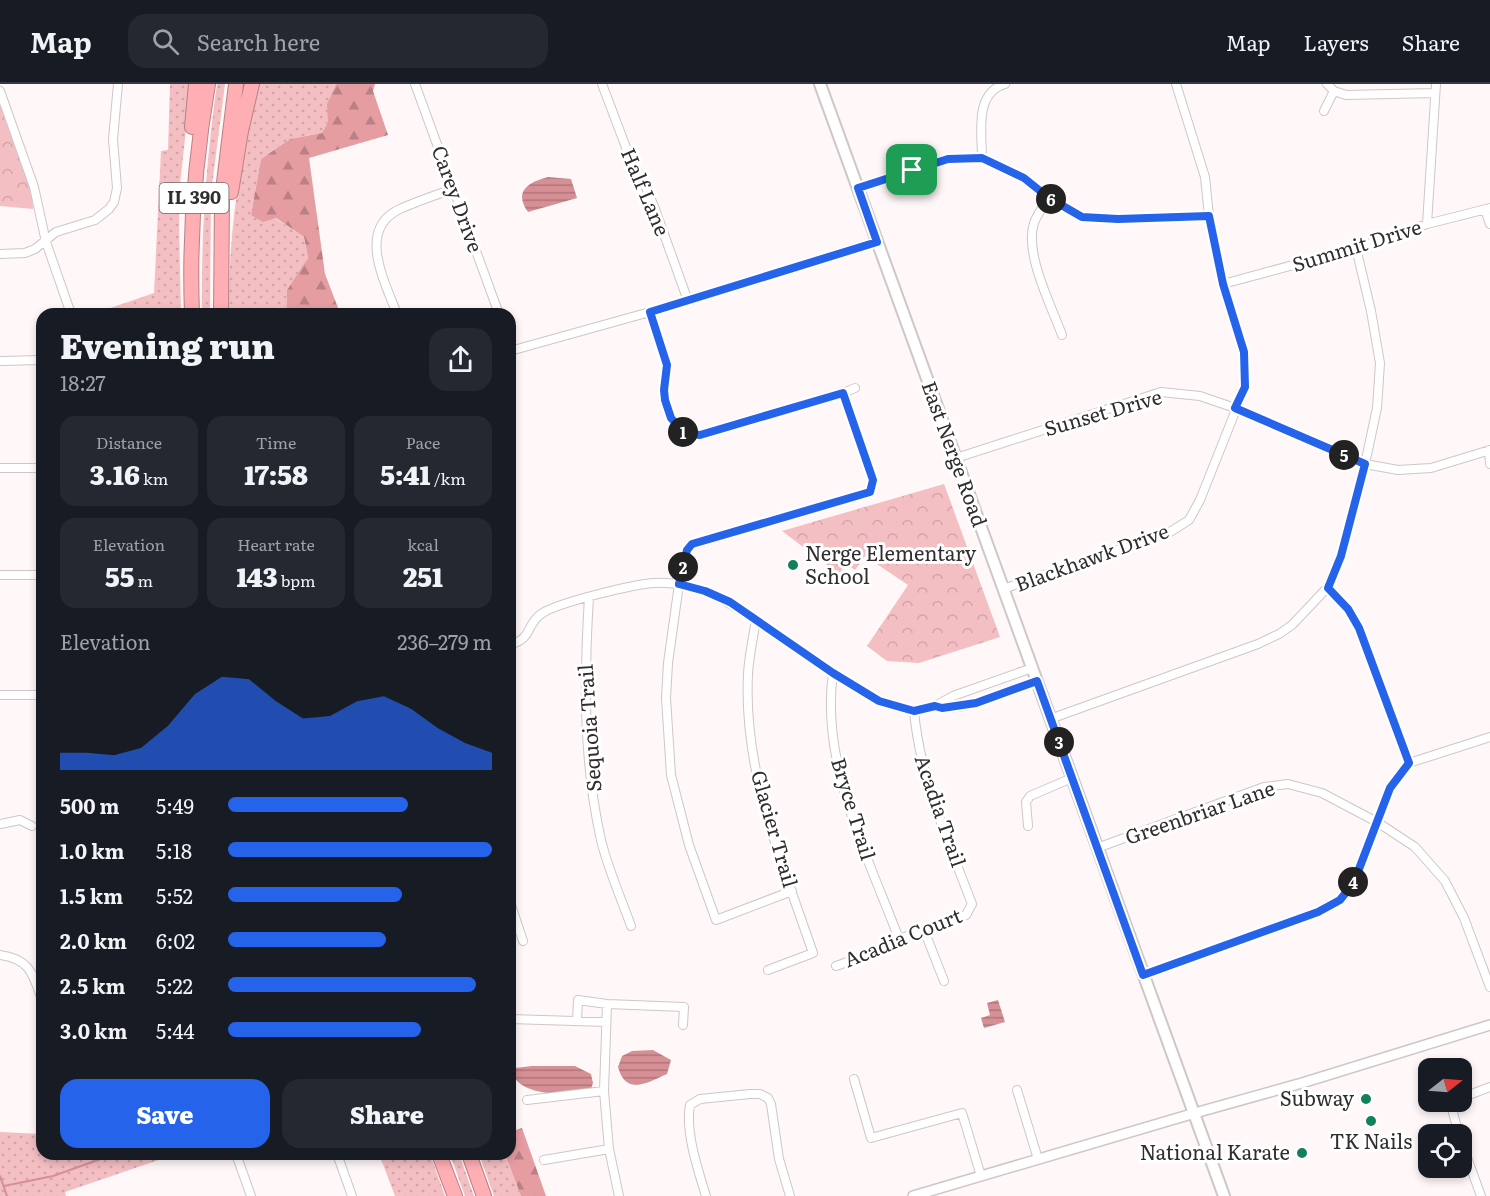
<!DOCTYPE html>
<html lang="en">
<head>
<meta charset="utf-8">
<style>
  body { margin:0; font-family:Literata,serif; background:#242831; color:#f1f3f6; height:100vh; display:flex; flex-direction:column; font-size:22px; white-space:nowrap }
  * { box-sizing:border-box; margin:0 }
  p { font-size:20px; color:#9ea1a6 }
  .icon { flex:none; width:33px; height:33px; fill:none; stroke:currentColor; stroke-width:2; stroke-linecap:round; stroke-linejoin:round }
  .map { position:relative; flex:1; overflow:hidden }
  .panel { position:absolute; left:36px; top:224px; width:480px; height:852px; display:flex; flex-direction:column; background:#171b24; border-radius:18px; box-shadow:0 3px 9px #0003 }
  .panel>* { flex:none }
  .needle { width:39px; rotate:73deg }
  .buttons { position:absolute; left:1418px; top:974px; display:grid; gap:12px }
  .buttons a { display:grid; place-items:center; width:54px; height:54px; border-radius:12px; background:#171b24; box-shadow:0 3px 9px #0003; font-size:30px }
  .pin { position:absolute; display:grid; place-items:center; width:51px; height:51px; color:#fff; margin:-26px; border-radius:12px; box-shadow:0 3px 9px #0006 }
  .km { position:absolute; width:30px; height:30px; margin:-15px; border-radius:50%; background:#222; color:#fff; font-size:16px; line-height:30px; text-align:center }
  .round { display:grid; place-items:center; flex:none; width:63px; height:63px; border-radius:18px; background:#242831 }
  .overview { display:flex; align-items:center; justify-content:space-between; height:102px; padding:0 24px }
  h1 { font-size:33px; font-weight:800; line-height:45px }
  .figures { display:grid; grid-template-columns:repeat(3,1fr); gap:9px; height:102px; padding:6px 24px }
  .figures div { display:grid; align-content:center; border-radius:15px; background:#242831; text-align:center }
  .figures b { font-size:26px; font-weight:800 }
  .figures small { font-size:16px; font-weight:400 }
  .figures p { font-size:16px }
  .chart { height:168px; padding:12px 24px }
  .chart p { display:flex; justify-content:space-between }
  .chart svg { width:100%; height:108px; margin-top:6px; fill:#2563eb; opacity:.7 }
  .action { display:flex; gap:12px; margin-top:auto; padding:12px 24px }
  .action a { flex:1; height:69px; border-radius:18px; background:#2563eb; color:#fff; font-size:24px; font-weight:800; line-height:69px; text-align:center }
  .action a+a { background:#242831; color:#f1f3f6 }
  ul { padding:0 24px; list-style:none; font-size:20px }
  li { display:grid; grid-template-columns:96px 72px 1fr; align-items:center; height:45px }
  li i { height:15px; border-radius:8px; background:#2563eb }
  header { display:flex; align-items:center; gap:36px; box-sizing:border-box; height:84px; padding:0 30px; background:#171b24; border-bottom:2px solid #363941 }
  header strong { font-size:28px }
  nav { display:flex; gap:33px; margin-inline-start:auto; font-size:21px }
  .search { width:420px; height:54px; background:#242831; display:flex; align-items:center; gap:15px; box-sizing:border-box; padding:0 21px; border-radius:18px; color:#9ea1a6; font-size:22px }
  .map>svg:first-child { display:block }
</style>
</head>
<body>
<header>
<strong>Map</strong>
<div class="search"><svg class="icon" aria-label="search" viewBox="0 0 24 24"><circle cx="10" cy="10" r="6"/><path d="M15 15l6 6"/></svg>Search here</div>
<nav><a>Map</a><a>Layers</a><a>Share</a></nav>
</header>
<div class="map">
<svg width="1490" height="1112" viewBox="0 0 1490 1112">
  <defs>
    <pattern id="grass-dots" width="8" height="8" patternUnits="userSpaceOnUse" patternTransform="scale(1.5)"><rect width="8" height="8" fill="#f4bfc3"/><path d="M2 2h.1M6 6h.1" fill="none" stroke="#d2a4a8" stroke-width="1.8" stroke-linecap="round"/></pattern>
    <pattern id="forest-firs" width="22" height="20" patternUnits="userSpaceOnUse" patternTransform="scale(1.5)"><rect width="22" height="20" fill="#e59da2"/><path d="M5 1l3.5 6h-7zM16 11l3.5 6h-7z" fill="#ba8084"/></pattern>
    <pattern id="park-crowns" width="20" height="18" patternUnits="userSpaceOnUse" patternTransform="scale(1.5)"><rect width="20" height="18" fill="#f4bfc3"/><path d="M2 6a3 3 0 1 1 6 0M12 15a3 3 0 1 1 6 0" fill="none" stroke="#d2a4a8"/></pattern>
    <pattern id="water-rules" width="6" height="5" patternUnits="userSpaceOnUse" patternTransform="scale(1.5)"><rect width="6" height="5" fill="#d69095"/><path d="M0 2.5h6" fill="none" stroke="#ae767a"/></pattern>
  </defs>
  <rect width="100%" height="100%" fill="#fff7f8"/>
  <!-- grass -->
  <path fill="url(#grass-dots)" d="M170 0H191L180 100 179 142 181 229 93 230 154 209 161 67 168 66Z
    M217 0H225L211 109 210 229H202C201 152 206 77 217 0Z
    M257 0H336L328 18V38L322 49 290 55 261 75 251 131 275 134 304 153 308 175 287 206 286 229 229 230C228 151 240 76 257 0Z
    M0 1048 42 1050V1070H176L65 1108 66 1112H0Z
    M379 1070H430L445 1112H395Z
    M450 1070H459L474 1112H465Z
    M479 1070H505L521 1112H494Z"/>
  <!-- forest -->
  <path fill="url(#forest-firs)" d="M336 0H375L373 7 388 51 309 74 325 190 340 229H286L287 206 308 174 304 153 276 134 263 138 251 131 261 75 290 55 322 49 328 38 327 20Z
    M522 1044 546 1112H521L505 1070H510V1048Z"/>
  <!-- park -->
  <path fill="url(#park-crowns)" d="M0 18C12 50 33 91 33 125L0 122Z
    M944 400 1000 553 919 579 887 577 867 562 908 501 865 472 855 486 846 480 839 490 782 447Z"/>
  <!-- water -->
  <path fill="url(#water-rules)" d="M548 93 571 95 577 114 528 128C513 107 529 98 548 93Z
    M998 916 1005 938 984 944 981 934 990 931 987 919Z
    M653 966 671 976 667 990C647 999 626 1012 618 983L622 972 632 967Z
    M532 982H575L591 990 593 999 591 1005C569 1011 524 1014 512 990L515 984Z"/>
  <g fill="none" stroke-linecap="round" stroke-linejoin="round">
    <!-- stream -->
    <path stroke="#d69095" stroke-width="2" d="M0 1092 7 1112
      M4 1102 53 1092 115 1070"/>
    <defs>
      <path id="minor" d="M415 0 499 230
        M602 0 630 74 645 101 655 125 688 217
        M1327 0 1334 7 1346 11 1435 9
        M0 7 34 103 46 158 71 230
        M1324 27 1334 7
        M982 74C982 49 974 9 1005 0
        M858 104 948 75 982 74 1024 94 1049 114 1082 133 1117 135 1209 132
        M1049 114C1044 122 1037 130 1034 139 1024 169 1051 221 1062 251
        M1485 126 1490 140
        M1427 140 1436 0
        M0 170 25 169 35 165 56 148 95 136 109 125 114 118 117 104 113 55 118 0
        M1223 200 1356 164 1427 140 1490 124
        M650 228 667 281 664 306 665 316 671 334 684 349 700 351 843 309 873 396 870 408 692 461 687 466 679 500 668 579 666 614 671 691 689 761 716 836 792 807
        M397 230C385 198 356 145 400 125 417 117 436 111 453 105
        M510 267 657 226 877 157
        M0 277 42 276
        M843 309 855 304
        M1489 366 1490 380
        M956 374 1161 308 1200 312 1235 324 1365 380 1398 386 1431 384 1490 366
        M0 384H42
        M0 491H42
        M1327 504 1348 525 1359 544 1409 679
        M1003 505 1170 448 1189 436 1200 416 1245 303 1244 268 1223 200 1209 132 1205 93 1176 0
        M589 513C584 594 583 676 601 756 608 785 621 814 631 842
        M756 536C753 554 749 572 748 590 743 688 782 778 813 869L768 886
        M510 561C534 553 525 542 541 530 556 519 634 500 655 499 698 497 729 518 763 541 792 560 820 581 850 599 869 611 889 624 912 626 919 627 928 624 935 622
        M1032 584 953 612 935 622C963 630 1009 607 1037 597
        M833 589C820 679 868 773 899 855
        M0 611H42
        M1050 635 1258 560 1279 550 1292 541 1327 504 1341 472 1365 380 1377 324 1380 279 1371 227 1356 164
        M0 740 20 736 32 742
        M1028 742 1026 718 1030 712 1072 694
        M1097 764 1264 703 1288 700 1322 709 1377 738 1415 763 1445 797 1464 834 1490 903
        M510 818 523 857
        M924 846 944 897
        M0 871C30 875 33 890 42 916
        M836 882 892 862 899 855 966 831 972 820C948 757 920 694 914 627
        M1143 891 1318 828 1340 816 1354 798 1390 704 1409 679 1490 653
        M607 920 604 1007 609 1065 619 1112
        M510 935 606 938
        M577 937 578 916 607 920 684 923 683 941
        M854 995 871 1054 962 1029 981 1092
        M1017 1006 1038 1075
        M1461 1014 1490 1003
        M527 1016 604 1007
        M1458 1017 1453 1029 1459 1050
        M1461 1057 1481 1112
        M236 1070 251 1112
        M337 1070 352 1112
        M544 1076 609 1065
        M706 1112C698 1086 685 1048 690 1021L700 1015 750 1010H760L768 1014 771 1020 779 1075 790 1112"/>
      <path id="tertiary" d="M913 1112 1195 1029 1302 999 1490 941"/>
      <path id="secondary" d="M820 0 1224 1112"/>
      <path id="motorway" d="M192 43 196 0
        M231 108 241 47 252 0
        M192 230C189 153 195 76 208 0
        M221 230 222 115 236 0
        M439 1070 455 1112
        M469 1070 484 1112"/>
    </defs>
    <!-- minor casing -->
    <use href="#minor" stroke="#cec7c7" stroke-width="10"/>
    <!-- tertiary casing -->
    <use href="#tertiary" stroke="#cec7c7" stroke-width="12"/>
    <!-- secondary casing -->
    <use href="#secondary" stroke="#cec7c7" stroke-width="14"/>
    <!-- motorway casing -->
    <use href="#motorway" stroke="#b68185" stroke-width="16"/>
    <!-- minor -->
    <use href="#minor" stroke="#fff" stroke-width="8"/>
    <!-- tertiary -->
    <use href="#tertiary" stroke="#fff" stroke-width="9"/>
    <!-- secondary -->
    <use href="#secondary" stroke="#fff" stroke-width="10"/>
    <!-- motorway -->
    <use href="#motorway" stroke="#ffaeb4" stroke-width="14"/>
  </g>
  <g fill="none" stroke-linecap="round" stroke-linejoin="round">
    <defs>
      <path id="route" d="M982 74 1024 94 1049 114 1082 133 1118 135 1209 132 1223 200 1244 268 1245 303 1235 324 1365 380 1341 472 1328 504 1348 525 1359 544 1409 679 1390 704 1354 798 1340 816 1318 828 1143 891 1037 597 976 619 942 624 935 622 914 627 879 617 833 589 730 518 705 507 679 500 687 466 692 460 870 408 873 396 843 309 700 351 684 349 671 334 665 316 664 306 667 281 650 228 877 158 858 104 948 75Z"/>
    </defs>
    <!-- route casing -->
    <use href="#route" stroke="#fff" stroke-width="12"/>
    <!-- route -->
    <use href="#route" stroke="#2563eb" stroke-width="8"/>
  </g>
  <!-- markers -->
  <g fill="#13805d" stroke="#fff" stroke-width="2">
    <circle cx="793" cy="481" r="6"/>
    <circle cx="1366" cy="1015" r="6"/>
    <circle cx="1371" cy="1037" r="6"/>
    <circle cx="1302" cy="1069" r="6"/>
  </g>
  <g text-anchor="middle" stroke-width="6" stroke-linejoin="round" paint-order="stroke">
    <!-- shield labels -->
    <rect fill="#fff" stroke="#6d6c6c" stroke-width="1.5" x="159.5" y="99" width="69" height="30" rx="4.5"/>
    <g font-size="18" font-weight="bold" fill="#2f2d2d">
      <text x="194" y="120">IL 390</text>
    </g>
    <!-- street labels -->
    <g font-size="20" fill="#2f2d2d" stroke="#fff">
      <text transform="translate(645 108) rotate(67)" y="7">Half Lane</text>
      <text transform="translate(457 115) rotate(70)" y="7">Carey Drive</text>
      <text transform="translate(1357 162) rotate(-17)" y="7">Summit Drive</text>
      <text transform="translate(1103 329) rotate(-16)" y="7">Sunset Drive</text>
      <text transform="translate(954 370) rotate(70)" y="7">East Nerge Road</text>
      <text transform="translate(1092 474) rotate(-20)" y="7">Blackhawk Drive</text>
      <text transform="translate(590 644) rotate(-94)" y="7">Sequoia Trail</text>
      <text transform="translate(853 725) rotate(73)" y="7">Bryce Trail</text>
      <text transform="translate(940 727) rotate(71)" y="7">Acadia Trail</text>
      <text transform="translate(1200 729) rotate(-19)" y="7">Greenbriar Lane</text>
      <text transform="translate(774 745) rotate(74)" y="7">Glacier Trail</text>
      <text transform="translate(903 854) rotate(-22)" y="7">Acadia Court</text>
    </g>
    <!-- poi labels -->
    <g font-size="20" fill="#2f2d2d" stroke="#fff" text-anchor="end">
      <text x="805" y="477" text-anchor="start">Nerge Elementary<tspan x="805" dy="23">School</tspan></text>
      <text x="1354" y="1022">Subway</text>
      <text x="1371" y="1065" text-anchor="middle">TK Nails</text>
      <text x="1290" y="1076">National Karate</text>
    </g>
  </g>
</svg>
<div class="buttons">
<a><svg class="needle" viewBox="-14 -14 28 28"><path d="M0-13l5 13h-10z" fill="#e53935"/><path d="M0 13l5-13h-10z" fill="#9ea1a6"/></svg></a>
<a><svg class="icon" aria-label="locate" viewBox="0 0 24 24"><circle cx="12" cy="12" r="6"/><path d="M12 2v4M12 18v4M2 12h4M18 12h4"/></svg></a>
</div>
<div class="pin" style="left:912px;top:86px;background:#1e9e55"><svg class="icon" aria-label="arrive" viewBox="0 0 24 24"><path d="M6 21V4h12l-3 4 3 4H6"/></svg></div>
<b class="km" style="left:683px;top:348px">1</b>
<b class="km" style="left:683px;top:483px">2</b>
<b class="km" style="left:1059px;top:658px">3</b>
<b class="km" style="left:1353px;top:798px">4</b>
<b class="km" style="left:1344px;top:371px">5</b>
<b class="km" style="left:1051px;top:115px">6</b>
<section class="panel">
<div class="overview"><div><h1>Evening run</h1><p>18:27</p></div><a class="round"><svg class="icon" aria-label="share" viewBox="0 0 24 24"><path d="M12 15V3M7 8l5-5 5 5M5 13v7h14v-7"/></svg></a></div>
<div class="figures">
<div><p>Distance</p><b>3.16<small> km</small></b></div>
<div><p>Time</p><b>17:58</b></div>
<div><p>Pace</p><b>5:41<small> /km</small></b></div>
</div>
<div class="figures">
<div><p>Elevation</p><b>55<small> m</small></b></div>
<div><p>Heart rate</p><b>143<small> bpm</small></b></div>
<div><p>kcal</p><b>251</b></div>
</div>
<div class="chart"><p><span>Elevation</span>236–279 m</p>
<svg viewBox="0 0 160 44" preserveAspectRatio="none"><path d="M0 44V37L10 37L20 38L30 35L40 26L50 13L60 6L70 7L80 16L90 23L100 22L110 16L120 14L130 19L140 27L150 33L160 37V44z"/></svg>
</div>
<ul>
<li><b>500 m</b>5:49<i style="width:68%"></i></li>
<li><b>1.0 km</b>5:18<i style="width:100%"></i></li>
<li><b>1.5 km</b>5:52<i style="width:66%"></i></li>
<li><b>2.0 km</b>6:02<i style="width:60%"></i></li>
<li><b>2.5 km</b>5:22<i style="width:94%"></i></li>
<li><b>3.0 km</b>5:44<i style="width:73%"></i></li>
</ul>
<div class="action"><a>Save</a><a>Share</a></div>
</section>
</div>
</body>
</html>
